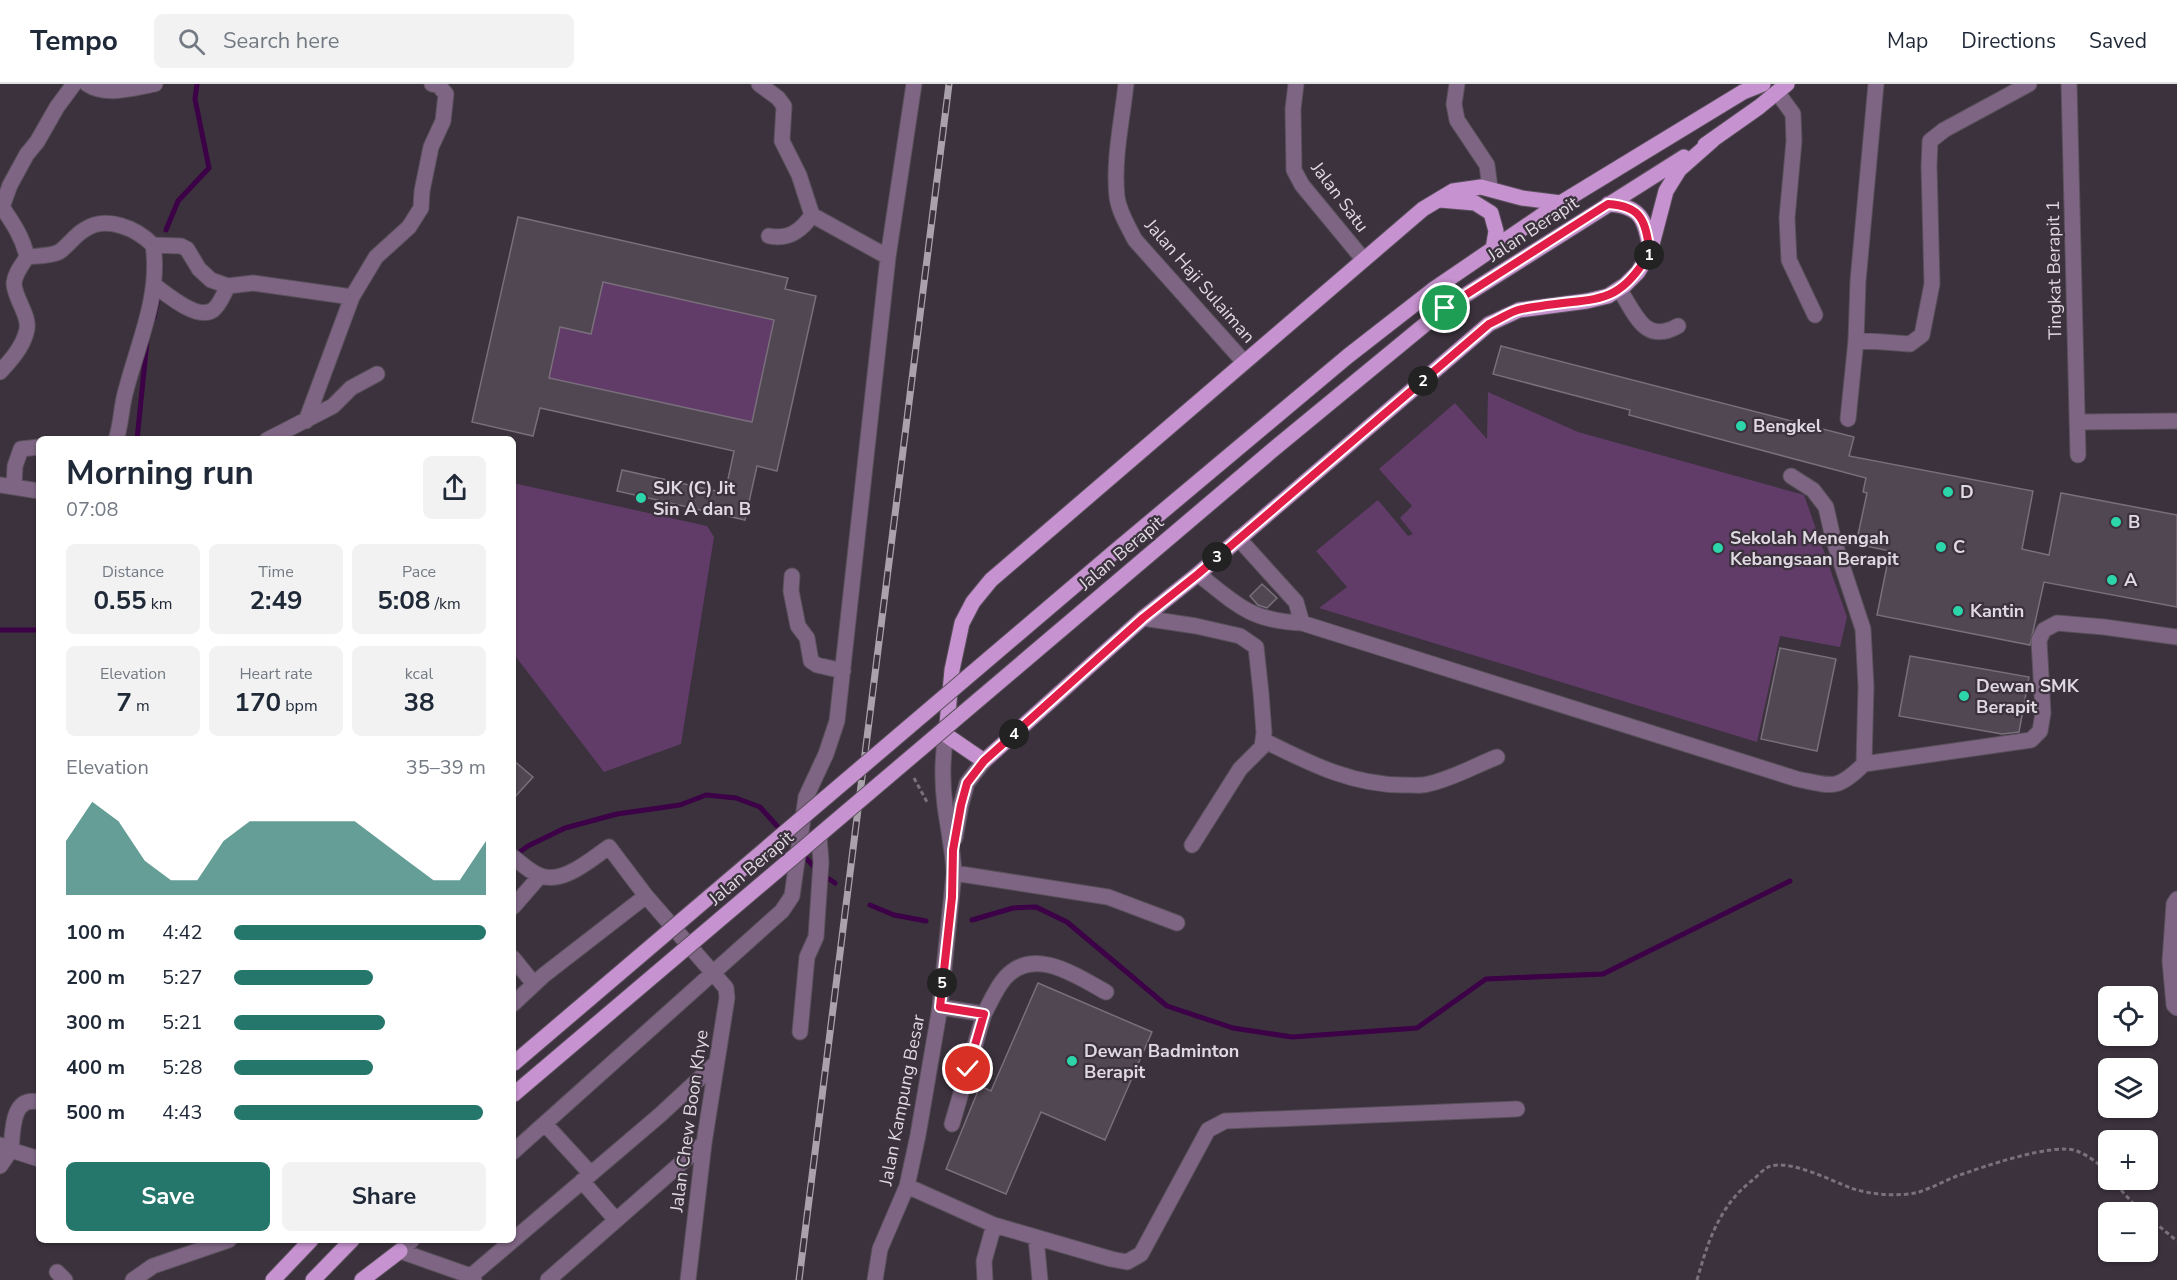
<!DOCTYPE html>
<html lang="en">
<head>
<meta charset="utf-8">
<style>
  body { margin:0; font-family:"Nunito Sans",sans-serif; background:#f2f2f3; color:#1f2937; height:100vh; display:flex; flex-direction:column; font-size:22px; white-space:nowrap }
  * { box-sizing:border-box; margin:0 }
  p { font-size:20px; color:#747a83 }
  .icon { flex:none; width:33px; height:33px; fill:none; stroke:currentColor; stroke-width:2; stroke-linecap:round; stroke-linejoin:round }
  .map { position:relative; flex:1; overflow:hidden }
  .side { position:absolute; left:36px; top:352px; width:480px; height:807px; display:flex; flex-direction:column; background:#fff; border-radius:9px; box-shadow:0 2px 4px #0004 }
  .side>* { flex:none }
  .tools { position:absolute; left:2098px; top:902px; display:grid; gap:12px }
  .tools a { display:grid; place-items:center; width:60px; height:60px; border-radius:9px; background:#fff; box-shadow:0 2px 4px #0004; font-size:30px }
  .pin { position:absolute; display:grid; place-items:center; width:51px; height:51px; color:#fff; margin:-26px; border:3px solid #fff; border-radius:50%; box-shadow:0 2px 6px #0007 }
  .km { position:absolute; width:30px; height:30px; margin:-15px; border-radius:50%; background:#222; color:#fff; font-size:16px; line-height:30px; text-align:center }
  .round { display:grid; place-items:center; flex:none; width:63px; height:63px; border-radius:9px; background:#f2f2f3 }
  .head { display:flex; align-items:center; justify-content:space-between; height:102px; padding:0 30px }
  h1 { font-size:33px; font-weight:700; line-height:45px }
  .stats { display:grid; grid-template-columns:repeat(3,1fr); gap:9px; height:102px; padding:6px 30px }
  .stats div { display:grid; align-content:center; border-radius:9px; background:#f2f2f3; text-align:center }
  .stats b { font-size:26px; font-weight:700 }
  .stats small { font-size:16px; font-weight:400 }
  .stats p { font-size:16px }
  .chart { height:168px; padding:12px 30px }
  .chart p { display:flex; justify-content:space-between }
  .chart svg { width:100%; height:108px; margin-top:6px; fill:#25766b; opacity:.7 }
  .primary-button { display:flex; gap:12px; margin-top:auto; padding:12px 30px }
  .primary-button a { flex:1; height:69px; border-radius:9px; background:#25766b; color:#fff; font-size:24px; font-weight:700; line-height:69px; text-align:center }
  .primary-button a+a { background:#f2f2f3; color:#1f2937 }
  ul { padding:0 30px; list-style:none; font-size:20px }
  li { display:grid; grid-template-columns:96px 72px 1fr; align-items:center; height:45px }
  li i { height:15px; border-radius:8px; background:#25766b }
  header { display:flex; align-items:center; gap:36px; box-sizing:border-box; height:84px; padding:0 30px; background:#fff; border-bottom:2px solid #e0e1e3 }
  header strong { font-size:28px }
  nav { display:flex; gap:33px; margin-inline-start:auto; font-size:21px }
  .search { width:420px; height:54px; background:#f2f2f3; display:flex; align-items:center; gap:15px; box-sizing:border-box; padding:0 21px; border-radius:9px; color:#747a83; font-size:22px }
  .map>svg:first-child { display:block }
</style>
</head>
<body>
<header>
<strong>Tempo</strong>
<div class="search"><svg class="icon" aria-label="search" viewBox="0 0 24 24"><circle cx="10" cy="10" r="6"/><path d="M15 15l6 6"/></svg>Search here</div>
<nav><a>Map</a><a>Directions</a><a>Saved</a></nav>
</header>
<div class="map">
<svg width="2177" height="1196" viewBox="0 0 2177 1196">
  <rect width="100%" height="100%" fill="#3b323d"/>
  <!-- green -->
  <path fill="#613c68" d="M603 198 774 236 752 338 549 294 560 243 591 250Z
    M1488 308 1578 348 1804 411 1847 533 1840 563 1780 552 1757 658 1319 524 1347 503 1316 467 1378 416 1408 452 1413 450 1400 434 1412 422 1379 385 1455 319 1487 355Z
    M513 399 707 442 714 453 681 660 604 688 513 569Z"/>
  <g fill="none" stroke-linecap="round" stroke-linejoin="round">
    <!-- stream -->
    <path stroke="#3c0146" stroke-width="5" d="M166 146 178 117 209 84 195 15 197 0
      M154 234 158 215
      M137 356 147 257
      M0 546H39
      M801 769 820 789 835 799
      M514 772 528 762 565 744 617 730 680 721 706 711 736 714 760 723 795 762
      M870 821 894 831 926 837
      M972 836 1013 824 1036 823 1067 838 1167 922 1233 944 1292 953 1417 944 1486 895 1603 890 1790 797"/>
  </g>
  <!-- building -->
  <path fill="#514752" stroke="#796e7b" stroke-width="1.5" fill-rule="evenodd" d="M518 133 788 194 785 205 816 212 777 387 757 382 745 436 617 407 622 386 725 409 734 367 540 324 533 352 472 338ZM603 198 774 236 752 338 549 294 560 243 591 250Z
    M1501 262 1854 353 1849 372 2033 407 2022 465 2049 471 2061 409 2177 431V523L2044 498 2030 561 1877 531 1890 467 1856 460 1867 409 1863 408 1866 394 1629 331 1630 326 1493 290Z
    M1262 500 1277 514 1267 524 1258 521 1250 512Z
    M1780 564 1836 575 1817 667 1761 655Z
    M1910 572 2029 593 2019 648 2002 650 1899 632Z
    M513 676 533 693 513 715Z
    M1038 899 1152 948 1105 1056 1041 1028 1006 1110 946 1085 980 1002 991 1007Z"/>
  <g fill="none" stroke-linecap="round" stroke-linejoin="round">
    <defs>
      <path id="minor" d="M87 0C106 13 133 4 155 0
        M759 0 778 14 784 22 782 57 799 91 812 131 888 173
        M1126 0C1122 37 1113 76 1117 113 1119 128 1128 142 1135 156L1244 278
        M1296 0 1293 25 1294 86 1302 101 1363 175
        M1457 0 1454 20 1457 36 1487 81 1490 104
        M2069 0 2078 371
        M1777 8 1793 30 1794 57 1787 134 1789 176 1815 231
        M769 152C789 156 802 146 812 131
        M27 173C23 154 13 139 2 123L10 101 27 70 37 58 57 23 74 0
        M154 201C167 210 197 237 213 226 220 221 224 209 228 202
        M1619 205C1636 230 1644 261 1678 242
        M1856 256 1858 197 1876 0
        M0 288C10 277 22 264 26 249 32 233 14 215 14 199 15 189 22 181 27 173 36 172 52 172 59 168 67 163 75 151 84 146 106 131 136 144 153 161L181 162 187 165 199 185 211 196 228 202 253 199 352 213 376 173 409 143 421 124 422 107 431 63 443 37 446 10 438 1 432 0
        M1848 335 1856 256 1910 260 1922 251 1932 200 1929 82 1930 57 1944 46 2029 0
        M306 337 352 213
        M2077 338 2177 337
        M116 356C121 341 121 325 125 310 137 261 161 212 153 161
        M267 356 333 322 351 304 377 290
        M0 401 39 407
        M14 402 15 382 21 365 39 363
        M1238 454 1296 518 1302 539
        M1198 490C1236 520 1250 537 1302 539L1797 695C1832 702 1837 707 1864 680L1866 602 1863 545 1833 454 1826 423 1813 406 1791 392
        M792 492 791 507 798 542 807 554 811 577 817 581 843 587
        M1143 534 1196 542 1240 552 1256 563 1261 609 1264 649 1262 663 1240 685 1192 761
        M1263 656C1309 679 1353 702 1406 701 1413 701 1421 702 1428 700 1452 695 1474 682 1497 673
        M1864 680 2031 656 2040 647 2043 629 2039 556 2044 546 2057 539 2104 543 2177 553
        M955 754 961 721 967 699 984 677
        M513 773C521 779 531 789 541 792 564 800 591 775 609 763L646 812 726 904 727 914 704 1059 688 1196
        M954 789 1108 813 1177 839
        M2177 815 2174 820 2170 877 2174 921 2177 924
        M513 823 540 792
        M513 874 534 900
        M513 920 544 891 646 812
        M940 923 984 930C990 919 996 904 1005 894 1034 861 1078 893 1106 908
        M800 948 807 873 816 853 821 778 819 752
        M39 1018C11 1012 13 1047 11 1066L39 1075
        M545 1040 591 1090
        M952 1040 984 930
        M0 1061 11 1066 0 1082
        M513 1068 782 827 792 812 806 713 826 670 837 637 888 173 914 0
        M582 1097 616 1136
        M907 1102 994 1141 1111 1175 1127 1178 1141 1170 1208 1046 1225 1037 1517 1025
        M1036 1154 1040 1196
        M412 1156 400 1167 471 1192 474 1196
        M57 1188 65 1196
        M471 1192 660 1031 715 980
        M133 1196 153 1182 229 1156
        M548 1196 704 1059
        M875 1196 880 1165 907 1102 918 1051 940 923 954 789C953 766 948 745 945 722 942 698 942 675 946 651
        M985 1196 984 1177 994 1141"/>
      <path id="major" d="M1705 61 1759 23 1787 0
        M1440 116 1475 119 1491 129 1496 147 1493 165
        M1561 119 1522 114 1481 103 1453 107 1423 125 991 496 973 518 962 539 952 586 946 651 984 677 1143 534 1198 490 1489 240 1519 226 1587 217 1608 212 1625 201 1638 188 1650 168 1666 107 1679 86 1713 56
        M1608 120C1641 122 1645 135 1650 165
        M1434 205 1554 123 1743 8 1763 0
        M1445 224 1684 73
        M273 1196 311 1156
        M313 1196 352 1156
        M362 1196 400 1167"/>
    </defs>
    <!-- minor casing -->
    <use href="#minor" stroke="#59505b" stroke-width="17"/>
    <!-- major casing -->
    <use href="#major" stroke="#59505b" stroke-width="17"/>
    <!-- path -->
    <path stroke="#79717b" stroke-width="3" stroke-dasharray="4.5 3" stroke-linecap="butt" d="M914 694 927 718
      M2111 1095 2141 1128
      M2148 1133 2177 1157
      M1697 1196C1708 1157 1720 1120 1754 1095 1758 1091 1763 1086 1768 1083 1788 1074 1832 1097 1851 1104 1871 1111 1899 1113 1919 1108 1932 1104 1944 1097 1957 1092 1983 1083 2053 1058 2077 1067 2089 1072 2102 1081 2109 1091"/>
    <!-- minor -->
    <use href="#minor" stroke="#7e6583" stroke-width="15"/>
    <!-- major -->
    <use href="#major" stroke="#c692cf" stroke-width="15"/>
    <defs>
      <path id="rail" d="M799 1196 949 0"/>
    </defs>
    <!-- rail casing -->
    <use href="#rail" stroke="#a9a2ab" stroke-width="7"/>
    <!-- rail -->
    <use href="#rail" stroke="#3b323d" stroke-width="4.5" stroke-dasharray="14" stroke-linecap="butt"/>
    <defs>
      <path id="major-bridge" d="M513 980 1113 469 1348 272 1434 205
        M513 1011 1275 364 1445 224"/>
    </defs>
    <!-- major-bridge casing -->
    <use href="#major-bridge" stroke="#59505b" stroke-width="17" stroke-linecap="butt"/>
    <!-- major-bridge -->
    <use href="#major-bridge" stroke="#c692cf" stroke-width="15"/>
  </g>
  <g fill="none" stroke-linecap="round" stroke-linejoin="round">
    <defs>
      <path id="route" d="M968 985 984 930 940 923 952 813 953 766 961 721 967 699 984 677 1143 534 1198 490 1489 240C1499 236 1508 229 1518 226 1525 224 1534 223 1541 222 1597 213 1618 223 1650 168 1645 138 1643 122 1608 120L1445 224"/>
    </defs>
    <!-- route casing -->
    <use href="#route" stroke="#fff" stroke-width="12"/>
    <!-- route -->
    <use href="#route" stroke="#e11d48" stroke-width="8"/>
  </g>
  <!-- markers -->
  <g fill="#2dd5ab" stroke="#3b323d" stroke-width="2">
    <circle cx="1741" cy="342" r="6"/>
    <circle cx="1948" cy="408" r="6"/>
    <circle cx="641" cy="414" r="6"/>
    <circle cx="2116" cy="438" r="6"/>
    <circle cx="1941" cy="463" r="6"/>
    <circle cx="1718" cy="464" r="6"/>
    <circle cx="2112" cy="496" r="6"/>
    <circle cx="1958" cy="527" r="6"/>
    <circle cx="1964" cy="612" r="6"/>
    <circle cx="1072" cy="977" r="6"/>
  </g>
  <g text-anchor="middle" stroke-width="4.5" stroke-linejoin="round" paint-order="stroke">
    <!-- street labels -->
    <g font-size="18" fill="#dfd9e1" stroke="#3b323d">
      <text transform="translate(1340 113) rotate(53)" y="6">Jalan Satu</text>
      <text transform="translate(1533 145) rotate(-33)" y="6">Jalan Berapit</text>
      <text transform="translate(2054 186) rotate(-91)" y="6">Tingkat Berapit 1</text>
      <text transform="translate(1200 197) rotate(49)" y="6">Jalan Haji Sulaiman</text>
      <text transform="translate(1121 469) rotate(-40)" y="6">Jalan Berapit</text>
      <text transform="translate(751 784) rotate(-40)" y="6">Jalan Berapit</text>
      <text transform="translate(902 1016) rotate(-79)" y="6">Jalan Kampung Besar</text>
      <text transform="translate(689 1037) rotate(-82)" y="6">Jalan Chew Boon Khye</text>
    </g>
    <!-- poi labels -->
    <g font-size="18" font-weight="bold" fill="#dfd9e1" stroke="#3b323d" text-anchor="start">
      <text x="1753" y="348">Bengkel</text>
      <text x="653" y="410">SJK (C) Jit<tspan x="653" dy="21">Sin A dan B</tspan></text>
      <text x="1960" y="414">D</text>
      <text x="2128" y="444">B</text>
      <text x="1730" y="460">Sekolah Menengah<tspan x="1730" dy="21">Kebangsaan Berapit</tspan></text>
      <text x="1953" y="469">C</text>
      <text x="2124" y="502">A</text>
      <text x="1970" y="533">Kantin</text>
      <text x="1976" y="608">Dewan SMK<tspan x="1976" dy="21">Berapit</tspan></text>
      <text x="1084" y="973">Dewan Badminton<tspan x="1084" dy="21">Berapit</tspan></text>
    </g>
  </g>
</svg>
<div class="tools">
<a><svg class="icon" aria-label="locate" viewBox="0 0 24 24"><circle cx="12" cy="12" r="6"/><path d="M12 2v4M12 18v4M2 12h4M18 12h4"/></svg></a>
<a><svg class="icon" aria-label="layers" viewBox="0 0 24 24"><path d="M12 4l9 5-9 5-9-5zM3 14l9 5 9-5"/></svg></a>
<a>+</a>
<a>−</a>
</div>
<div class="pin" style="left:1445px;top:224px;background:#1e9e55"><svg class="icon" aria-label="arrive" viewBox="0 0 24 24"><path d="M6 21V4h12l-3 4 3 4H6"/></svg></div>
<div class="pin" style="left:968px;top:985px;background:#d93025"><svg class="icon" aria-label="check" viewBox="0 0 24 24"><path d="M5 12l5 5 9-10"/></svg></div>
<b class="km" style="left:1649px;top:171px">1</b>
<b class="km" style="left:1423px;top:297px">2</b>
<b class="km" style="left:1217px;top:473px">3</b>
<b class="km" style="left:1014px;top:650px">4</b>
<b class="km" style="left:942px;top:899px">5</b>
<section class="side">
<div class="head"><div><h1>Morning run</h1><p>07:08</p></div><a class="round"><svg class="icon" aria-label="share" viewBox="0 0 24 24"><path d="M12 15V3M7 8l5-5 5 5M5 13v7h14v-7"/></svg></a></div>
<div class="stats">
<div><p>Distance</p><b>0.55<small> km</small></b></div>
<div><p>Time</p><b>2:49</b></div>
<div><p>Pace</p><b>5:08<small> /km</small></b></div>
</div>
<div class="stats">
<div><p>Elevation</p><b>7<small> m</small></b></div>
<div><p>Heart rate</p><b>170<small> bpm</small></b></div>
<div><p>kcal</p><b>38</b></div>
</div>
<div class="chart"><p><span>Elevation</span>35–39 m</p>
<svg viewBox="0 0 160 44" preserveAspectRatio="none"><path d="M0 44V22L10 6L20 14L30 30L40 38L50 38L60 22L70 14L80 14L90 14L100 14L110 14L120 22L130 30L140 38L150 38L160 22V44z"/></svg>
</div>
<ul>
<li><b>100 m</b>4:42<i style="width:100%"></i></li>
<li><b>200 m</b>5:27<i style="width:55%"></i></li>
<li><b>300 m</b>5:21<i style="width:60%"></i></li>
<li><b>400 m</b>5:28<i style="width:55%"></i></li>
<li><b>500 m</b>4:43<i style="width:99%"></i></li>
</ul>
<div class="primary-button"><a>Save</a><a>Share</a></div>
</section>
</div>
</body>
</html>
